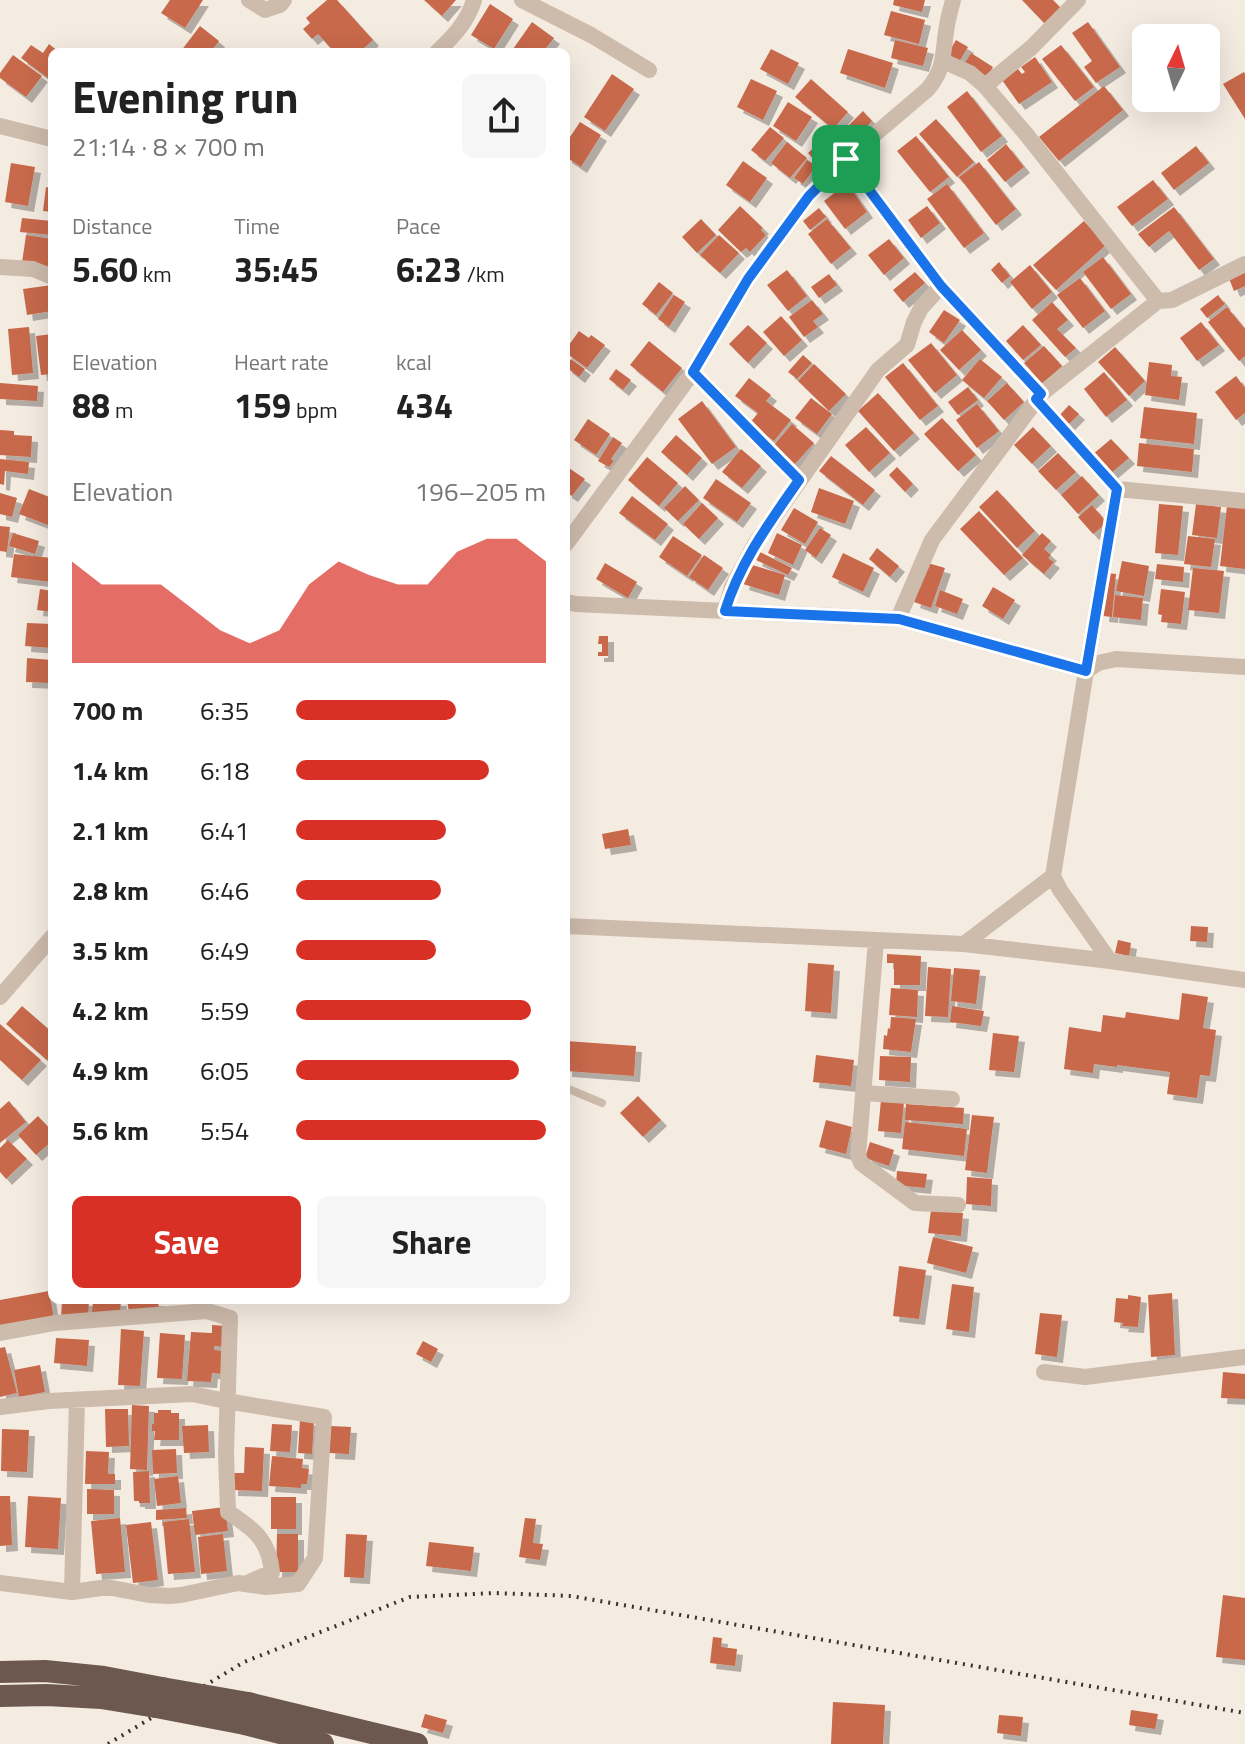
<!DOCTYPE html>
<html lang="en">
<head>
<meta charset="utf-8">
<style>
  body { margin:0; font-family:"Titillium Web",sans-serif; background:#f6f6f6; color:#222; height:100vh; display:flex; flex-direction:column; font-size:30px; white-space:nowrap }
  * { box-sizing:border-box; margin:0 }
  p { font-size:26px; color:#767676 }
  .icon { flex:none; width:44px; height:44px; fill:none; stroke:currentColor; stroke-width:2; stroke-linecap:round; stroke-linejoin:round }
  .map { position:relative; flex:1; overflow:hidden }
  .side { position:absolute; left:48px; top:48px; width:522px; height:1256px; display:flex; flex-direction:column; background:#fff; border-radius:12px; box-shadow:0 8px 32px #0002 }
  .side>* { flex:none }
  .needle { width:52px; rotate:5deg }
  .buttons { position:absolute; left:1132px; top:24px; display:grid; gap:16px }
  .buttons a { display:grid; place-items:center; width:88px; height:88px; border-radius:12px; background:#fff; box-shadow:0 8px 32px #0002; font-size:40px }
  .pin { position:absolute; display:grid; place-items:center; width:68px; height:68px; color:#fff; margin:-34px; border-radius:16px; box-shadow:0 4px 12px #0006 }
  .round { display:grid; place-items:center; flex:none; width:84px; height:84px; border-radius:12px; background:#f6f6f6 }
  .overview { display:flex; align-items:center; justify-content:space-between; height:136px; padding:0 24px }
  h1 { font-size:44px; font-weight:700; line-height:60px }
  .stats { display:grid; grid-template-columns:repeat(3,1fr); gap:12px; height:136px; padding:8px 24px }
  .stats div { display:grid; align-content:center }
  .stats b { font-size:34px; font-weight:700 }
  .stats small { font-size:22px; font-weight:400 }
  .stats p { font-size:22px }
  .chart { height:224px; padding:16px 24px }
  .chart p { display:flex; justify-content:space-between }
  .chart svg { width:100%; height:144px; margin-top:8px; fill:#d93025; opacity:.7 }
  .cta { display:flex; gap:16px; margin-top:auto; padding:16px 24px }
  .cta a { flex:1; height:92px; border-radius:12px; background:#d93025; color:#fff; font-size:32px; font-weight:700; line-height:92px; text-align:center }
  .cta a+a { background:#f6f6f6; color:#222 }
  ul { padding:0 24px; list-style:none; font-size:26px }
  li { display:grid; grid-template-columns:128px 96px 1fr; align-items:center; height:60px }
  li i { height:20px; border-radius:10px; background:#d93025 }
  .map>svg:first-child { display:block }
</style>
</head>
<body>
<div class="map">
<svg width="1245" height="1744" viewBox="0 0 1245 1744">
  <defs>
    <filter id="shadow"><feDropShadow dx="6" dy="6" stdDeviation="0" flood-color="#0004"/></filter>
  </defs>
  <rect width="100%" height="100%" fill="#f4ebe1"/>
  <!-- building -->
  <path fill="#c8694b" filter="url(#shadow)" d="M170 0H203L185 28 161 13Z
    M327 0H337L373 40 360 52H334L318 34 312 39 303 29 310 23 306 18Z
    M424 0H456L442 16Z
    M894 0H925L922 12 893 5Z
    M1022 0H1053L1061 8 1044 23Z
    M490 4 513 19 494 49 471 35Z
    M891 11 925 20 919 44 884 35Z
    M532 22 554 38 543 52H511Z
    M1088 22 1120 67 1096 83 1084 67 1092 61 1072 33Z
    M200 26 219 41 211 52H183L181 51Z
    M895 40 928 48 923 66 891 58Z
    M956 40 968 47 959 62 947 55Z
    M49 44 59 52H52V81L21 58 31 45 43 53Z
    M1061 45 1094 87 1075 101 1042 59Z
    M771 49 799 63 788 84 760 69Z
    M848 49 893 63 885 88 840 73Z
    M971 53 993 67 985 79 964 64Z
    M13 55 42 76 26 97 0 78V73Z
    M1035 57 1052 82 1019 104 1002 80 1018 69 1022 74 1025 72 1021 67Z
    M1244 72 1245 74V119L1223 84Z
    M612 74 634 89 605 131 584 117Z
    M751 79 777 91 763 120 737 107Z
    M811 79 848 112 833 129 795 97Z
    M1104 86 1123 110 1059 161 1039 137Z
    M967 91 1002 136 981 152 947 107Z
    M788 102 812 117 796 141 773 126Z
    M863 111 872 121 858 136 848 126Z
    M936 119 974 162 957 177 919 134Z
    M580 122 601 135 581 167 566 157V143Z
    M770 127 784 138 765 161 751 150Z
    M916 136 949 177 930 192 897 151Z
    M787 142 807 158 790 178 771 163Z
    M819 143 826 150 815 161 808 153Z
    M1006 144 1024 167 1005 182 987 160Z
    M1196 146 1209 163 1174 190 1161 173Z
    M807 160 816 166 803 184 794 178Z
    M743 161 767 178 750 202 726 185Z
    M979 162 1016 209 996 225 959 177Z
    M11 163 35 167 28 206 5 202Z
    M1153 180 1168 199 1132 226 1117 207Z
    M847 183 867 212 845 229 824 201Z
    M947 184 984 233 964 248 927 199Z
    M46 187 52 188V212L43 211Z
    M740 206 763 228 761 230 766 235 750 252 746 248 741 252 718 230Z
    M927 206 940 223 921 238 908 220Z
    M1174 207 1214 259 1199 270 1169 231 1149 247 1138 234Z
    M819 208 826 217 810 230 803 221Z
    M22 218 52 221V235L20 232Z
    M701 219 716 235 697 253 682 237Z
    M827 219 851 248 831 264 808 234Z
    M1084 221 1106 245 1056 290 1033 265Z
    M26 235 52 239 48 266 22 263Z
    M719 235 739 253 720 273 700 255Z
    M889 239 904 258 884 275 868 255Z
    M1103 257 1131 294 1111 309 1083 272Z
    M999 262 1010 276 1002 283 991 270Z
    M1030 265 1052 292 1032 309 1010 282Z
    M787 270 807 296 788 311 767 285Z
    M1245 270V286L1234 291 1228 276Z
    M915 272 925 283 903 302 893 290Z
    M829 274 837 285 819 298 811 287Z
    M1080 278 1105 311 1083 328 1057 295Z
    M659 282 673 293 656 315 642 304Z
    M52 285V311L27 315 23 289Z
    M674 295 685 302 669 327 658 319Z
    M1218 295 1225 304 1207 318 1200 309Z
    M812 300 823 314 813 321 818 327 804 337 789 317Z
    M1052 302 1068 320 1057 329 1076 348 1065 357 1032 320Z
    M1227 307 1245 329V356L1239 361 1208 322Z
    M944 310 960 320 944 343 929 332Z
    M781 316 802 340 784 356 763 332Z
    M1201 322 1219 345 1197 361 1180 338Z
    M748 325 767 343 748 363 729 344Z
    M1023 325 1041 345 1023 360 1006 341Z
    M29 327 33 373 12 375 8 329Z
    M962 330 981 350 959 370 940 350Z
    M579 331 589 338 591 335 605 345 587 368 566 353V349Z
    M52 334V374L41 375 36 336Z
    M649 341 682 368 663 392 630 365Z
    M931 343 957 375 935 393 908 360Z
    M1044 346 1062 366 1042 384 1024 363Z
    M1115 347 1145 381 1129 396 1098 362Z
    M803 355 812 363 797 379 788 372Z
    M571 359 585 369 579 377 566 367Z
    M980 359 1002 377 984 398 962 380Z
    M1149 362 1172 365 1171 376 1182 377 1179 400 1145 395Z
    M903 363 938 406 920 420 885 377Z
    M814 364 846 394 829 411 798 381Z
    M616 369 631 380 623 390 609 379Z
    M1104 372 1127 400 1106 417 1084 389Z
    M1236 376 1245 388V413L1236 420 1215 392Z
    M749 378 771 395 766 401 791 420 774 441 750 423 758 413 735 396Z
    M0 383 38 386 37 401 0 399Z
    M1007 383 1024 402 1004 420 987 401Z
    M968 387 978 400 958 415 948 402Z
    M878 393 914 433 894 451 858 411Z
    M811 398 832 414 817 434 795 418Z
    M702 401 736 447 712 464 678 419Z
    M977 404 999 431 977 448 956 420Z
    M1069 405 1079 414 1068 425 1059 416Z
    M1144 407 1197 413 1194 444 1140 438Z
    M942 418 976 455 958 471 924 434Z
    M588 419 610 434 596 455 574 440Z
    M792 424 814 443 795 464 774 445Z
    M866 427 890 453 869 472 845 445Z
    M1033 427 1051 446 1032 464 1014 445Z
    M0 430 14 431V435L32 436 31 457 0 455Z
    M676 435 702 458 687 475 661 452Z
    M613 437 622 443 611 459 614 461 609 467 598 461Z
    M1111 439 1129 458 1109 475 1092 455Z
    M1139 443 1194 449 1192 472 1137 466Z
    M741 449 761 466 742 488 722 472Z
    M1058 453 1076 472 1056 490 1038 471Z
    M831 456 875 490 863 505 819 471Z
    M647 457 678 483 659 506 628 480Z
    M0 459 29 462 28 474 5 471 4 485 0 484Z
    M566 466 585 479 572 496 566 492Z
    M897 467 913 484 905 492 889 475Z
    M1082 476 1099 495 1078 514 1061 495Z
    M716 479 751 503 737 522 703 498Z
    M685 486 699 500 678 521 664 508Z
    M819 488 854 501 845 524 811 512Z
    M29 489 52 498V516L48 525 19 514Z
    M997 490 1035 531 1017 548 979 507Z
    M0 493 17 498 12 517 0 514Z
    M632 496 668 524 655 540 619 513Z
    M702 503 718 518 699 539 683 524Z
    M1159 504 1183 506 1178 555 1155 553Z
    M1196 504 1221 507 1217 538 1192 535Z
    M1092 505 1107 523 1093 534 1078 517Z
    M1227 506 1245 508V569L1220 566Z
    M794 508 818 522 805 544 781 530Z
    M979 511 1023 558 1004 575 960 529Z
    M0 526 10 527 7 552 0 551Z
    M820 528 831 535 816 558 805 550Z
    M13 533 39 541 35 554 9 546Z
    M777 533 802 545 793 565 768 553Z
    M1042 533 1051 541 1044 549 1051 555 1048 558 1054 562 1044 574 1022 555Z
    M673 536 702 555 687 576 659 557Z
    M1188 536 1215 539 1211 567 1184 564Z
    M877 548 899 566 890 577 869 559Z
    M760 552 792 568 788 575 756 560Z
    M843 553 874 568 863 592 832 577Z
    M14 554 52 558V582L11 577Z
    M704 555 723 568 708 590 689 577Z
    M1122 561 1149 566 1144 596 1116 591Z
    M605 563 637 582 628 598 596 579Z
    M928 563 945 568 931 608 914 602Z
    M749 564 785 575 779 595 743 584Z
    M1157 564 1184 567 1183 582 1155 579Z
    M1193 568 1224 571 1219 613 1188 610Z
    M1108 573 1116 574 1112 617 1103 616Z
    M993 587 1015 600 1003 619 982 606Z
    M40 589 52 591V612L37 610Z
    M1161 589 1185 592 1181 624 1161 622 1162 615 1158 614Z
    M940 590 963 599 957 614 935 606Z
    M1115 595 1143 598 1141 620 1113 617Z
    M27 623 52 624V648L25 646Z
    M599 636H608V656H598V652H602V644H598Z
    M27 658 52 660V683L26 682Z
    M628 829 631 845 605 849 602 834Z
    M1191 926 1208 927 1207 942 1190 941Z
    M1118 940 1131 943 1129 956 1115 953Z
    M887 954 921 956 920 985H894V963H887Z
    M808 963 834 965 831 1013 805 1011Z
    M928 967 951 969 948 1017 925 1016Z
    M954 968 980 970 976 1004 951 1001Z
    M891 988 918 990 917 1017 889 1015Z
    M1182 993 1208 997 1203 1028 1216 1030 1210 1076 1200 1075 1197 1098 1167 1094 1170 1072 1117 1065V1067L1094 1064 1093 1073 1064 1069 1069 1027 1101 1032 1103 1015 1125 1018 1126 1012 1179 1020Z
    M22 1006 52 1032V1055L47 1060 6 1024Z
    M952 1006 984 1011 981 1026 950 1022Z
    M891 1017 916 1019 911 1052 883 1049 884 1035 887 1036 888 1028 890 1029Z
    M0 1024 41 1060 22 1080 0 1060Z
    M993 1033 1019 1036 1014 1072 989 1070Z
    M566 1041 636 1046 634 1076 566 1071Z
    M816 1055 854 1060 851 1086 813 1082Z
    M880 1056 911 1057 910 1082 879 1080Z
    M638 1096 661 1120 643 1137 620 1113Z
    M881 1100 904 1102 901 1133 878 1131Z
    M9 1101 26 1122 0 1143V1109Z
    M906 1104 964 1108 963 1124 905 1120Z
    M972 1115 994 1117 987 1173 965 1170Z
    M38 1116 52 1131V1141L36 1155 18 1135Z
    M826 1120 852 1127 846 1154 819 1147Z
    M905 1122 967 1129 964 1156 902 1149Z
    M8 1140 27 1159 6 1179 0 1172V1148Z
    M870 1142 894 1150 889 1166 865 1158Z
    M897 1171 927 1174 925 1188 896 1185Z
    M967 1177 992 1179 991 1206 966 1204Z
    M931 1210 963 1213 961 1236 928 1233Z
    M933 1237 973 1247 966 1273 927 1263Z
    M899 1266 926 1270 919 1319 893 1316Z
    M952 1284 974 1287 969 1332 946 1329Z
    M49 1291 54 1319 0 1328V1300Z
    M1172 1293 1175 1355 1151 1357 1148 1295Z
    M1128 1295 1141 1297 1138 1327 1122 1326 1123 1323 1114 1322 1116 1298 1128 1299Z
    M62 1300H89L88 1319 61 1318Z
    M93 1300H121L120 1315 92 1313Z
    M127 1300H158L159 1310 129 1313Z
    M1040 1313 1062 1315 1057 1357 1035 1354Z
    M212 1325 226 1326 224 1347 214 1346V1350L224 1351 223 1374 212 1373 211 1382 187 1381 191 1332 212 1333Z
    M121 1329 144 1331 140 1386 118 1385Z
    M160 1333 185 1335 182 1379 157 1378Z
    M56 1338 89 1340 87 1366 54 1363Z
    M423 1341 438 1349 431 1362 416 1354Z
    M5 1347 17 1393 0 1397V1348Z
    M40 1365 45 1392 19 1397 14 1370Z
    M1223 1372 1245 1374V1399L1221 1398Z
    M132 1405 149 1406 147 1470 130 1469Z
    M105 1409H128L129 1446 106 1447Z
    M158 1410H171V1413H179V1440H154L155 1431H152V1424H154V1413H158Z
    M300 1419 314 1420 312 1454 298 1453Z
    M272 1424 292 1425 290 1452 270 1451Z
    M208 1425 209 1452 184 1453 182 1426Z
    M331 1426 351 1427 349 1454 329 1453Z
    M2 1429 29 1430 27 1472 1 1471Z
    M245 1447 264 1448 262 1491 232 1490V1473H244Z
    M176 1449 177 1473 153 1474 152 1450Z
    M86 1451 109 1452 108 1474H115V1484H85Z
    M272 1456 303 1459 302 1468 309 1469 307 1484H301V1488L269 1486Z
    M149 1471 150 1503H139V1501H134L133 1472Z
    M178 1476 181 1503 157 1506 154 1479Z
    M87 1489 114 1490V1514H87Z
    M0 1496H10L12 1545 0 1546Z
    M28 1496 61 1498 58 1549 25 1547Z
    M271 1497H296V1529H271Z
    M225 1507 228 1531 195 1535 192 1511Z
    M186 1508 187 1518 156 1520V1510Z
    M120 1518 125 1572 96 1574 91 1521Z
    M525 1518 536 1519 533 1543 543 1544 540 1560 519 1557Z
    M189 1519 195 1572 168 1574 163 1522Z
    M151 1522 158 1580 133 1583 126 1525Z
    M223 1534 227 1571 201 1574 198 1537Z
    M277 1534H298V1572H276Z
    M346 1534 367 1535 364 1578 344 1577Z
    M429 1542 474 1547 471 1571 426 1566Z
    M1223 1595 1245 1598V1660L1216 1657Z
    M713 1637 722 1638 721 1647 737 1649 735 1666 710 1663Z
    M833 1702 885 1705 883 1744H831Z
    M1131 1710 1158 1714 1155 1729 1129 1725Z
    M425 1714 447 1720 443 1733 421 1727Z
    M999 1715 1023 1717 1021 1736 997 1733Z"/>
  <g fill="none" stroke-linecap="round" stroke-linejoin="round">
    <!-- service -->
    <path stroke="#cdbbac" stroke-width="8" d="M566 1088 602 1103"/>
    <!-- minor -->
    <path stroke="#cdbbac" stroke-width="16" d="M249 0 265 10 280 5 284 0
      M522 0 591 35 649 70
      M437 52C453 37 468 21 474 0
      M943 61 970 73 985 86 1026 134 1158 301 1172 300 1245 264
      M985 86 1032 47 1078 0
      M0 126 52 139
      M846 159 941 286 1041 394
      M0 267 33 269 52 277
      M693 372 799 480
      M1036 399 1117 489 1086 671 1098 663 1116 659 1245 667
      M1117 489 1245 501
      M566 544 693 372 748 279 809 196 846 159 928 89C946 67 942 53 947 26 948 17 951 9 953 0
      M566 602 576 604 899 619 1086 671 1053 876 1060 890 1110 961 1245 980
      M725 611 732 587 755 544 878 370 907 345 914 322 921 308 941 286
      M898 619 932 540 1041 394 1158 301
      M566 926 964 944 1110 961
      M876 941 858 1155 861 1163 915 1203 958 1205
      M964 944 1053 876
      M0 997 52 937
      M864 1093 952 1099
      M0 1333 55 1323 207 1311 230 1318 226 1454 228 1512C254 1529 269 1540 272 1572L245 1584
      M1044 1372 1085 1377 1245 1357
      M0 1407 49 1401 192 1394 226 1401 324 1417 315 1558 298 1584 266 1587 238 1583 181 1595 170 1596 149 1595 112 1588H101L72 1592 0 1583
      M72 1592 77 1400"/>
    <!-- trunk -->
    <path stroke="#6c584f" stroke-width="22" d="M0 1672 45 1671 104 1677 162 1688
      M0 1696 47 1695 101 1698 156 1707
      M248 1703 417 1744
      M245 1724 323 1744"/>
    <!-- rail -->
    <path stroke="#3b302b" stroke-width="4" stroke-dasharray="2 6" stroke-linecap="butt" d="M108 1744 244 1662 410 1597 494 1593 571 1596 1245 1713"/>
    <!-- trunk-bridge -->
    <path stroke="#6c584f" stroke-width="22" d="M162 1688 248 1703
      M156 1707 245 1724"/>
  </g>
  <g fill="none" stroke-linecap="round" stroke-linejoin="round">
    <defs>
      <path id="route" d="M846 159 941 286 1041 394 1036 399 1117 489 1086 671 899 619 725 611C740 562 770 522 799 480L693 372 748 279 809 196Z"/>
    </defs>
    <!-- route casing -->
    <use href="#route" stroke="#fff" stroke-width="16"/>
    <!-- route -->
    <use href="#route" stroke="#1a73e8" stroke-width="10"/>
  </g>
</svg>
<div class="buttons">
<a><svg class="needle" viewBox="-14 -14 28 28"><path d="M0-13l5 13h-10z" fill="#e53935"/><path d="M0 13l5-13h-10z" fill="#767676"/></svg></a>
</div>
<div class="pin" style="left:846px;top:159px;background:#1e9e55"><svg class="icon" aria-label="arrive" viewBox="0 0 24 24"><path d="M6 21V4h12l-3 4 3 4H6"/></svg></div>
<section class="side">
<div class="overview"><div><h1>Evening run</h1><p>21:14 · 8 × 700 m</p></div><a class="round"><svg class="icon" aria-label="share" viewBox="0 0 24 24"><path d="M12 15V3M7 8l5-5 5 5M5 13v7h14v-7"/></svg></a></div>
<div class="stats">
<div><p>Distance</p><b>5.60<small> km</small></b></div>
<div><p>Time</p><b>35:45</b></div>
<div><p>Pace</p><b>6:23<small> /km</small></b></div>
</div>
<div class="stats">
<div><p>Elevation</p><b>88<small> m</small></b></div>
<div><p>Heart rate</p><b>159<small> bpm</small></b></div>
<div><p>kcal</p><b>434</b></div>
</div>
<div class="chart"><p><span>Elevation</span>196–205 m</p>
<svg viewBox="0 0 160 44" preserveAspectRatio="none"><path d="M0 44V13L10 20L20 20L30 20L40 27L50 34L60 38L70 34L80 20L90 13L100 17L110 20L120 20L130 10L140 6L150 6L160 13V44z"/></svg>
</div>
<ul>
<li><b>700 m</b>6:35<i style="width:64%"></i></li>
<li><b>1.4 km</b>6:18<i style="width:77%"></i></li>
<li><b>2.1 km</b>6:41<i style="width:60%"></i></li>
<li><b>2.8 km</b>6:46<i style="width:58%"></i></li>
<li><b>3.5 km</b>6:49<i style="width:56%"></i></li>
<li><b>4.2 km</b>5:59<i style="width:94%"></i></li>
<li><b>4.9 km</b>6:05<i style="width:89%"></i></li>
<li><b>5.6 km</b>5:54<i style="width:100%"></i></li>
</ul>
<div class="cta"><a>Save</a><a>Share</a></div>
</section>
</div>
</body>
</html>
